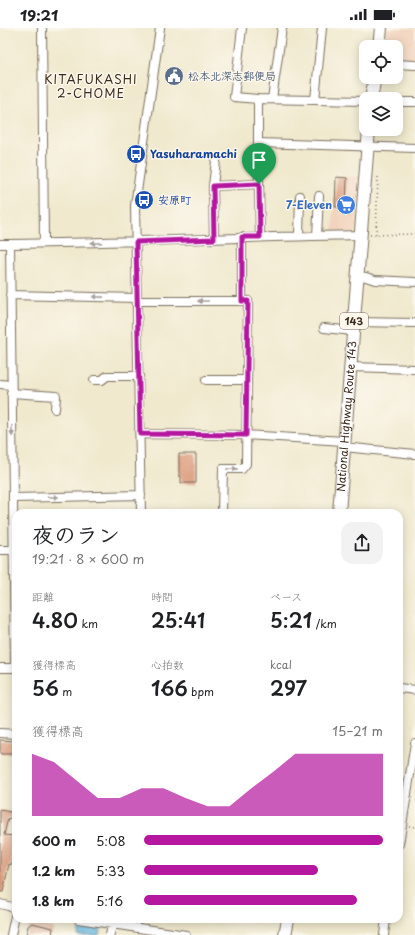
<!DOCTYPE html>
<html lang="ja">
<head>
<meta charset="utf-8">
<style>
  body { margin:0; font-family:"Playpen Sans","Klee One",sans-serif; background:#f2f2f2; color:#202124; height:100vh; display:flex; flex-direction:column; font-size:15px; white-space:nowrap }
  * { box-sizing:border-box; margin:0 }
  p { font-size:13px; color:#757577 }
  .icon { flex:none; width:22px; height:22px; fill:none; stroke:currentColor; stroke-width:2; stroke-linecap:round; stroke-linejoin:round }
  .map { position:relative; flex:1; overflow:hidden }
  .drawer { position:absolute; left:12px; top:481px; width:391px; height:414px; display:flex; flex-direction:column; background:#fff; border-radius:12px; box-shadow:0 2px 10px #0003 }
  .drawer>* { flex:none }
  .tools { position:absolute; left:359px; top:12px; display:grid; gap:8px }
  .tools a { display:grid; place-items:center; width:44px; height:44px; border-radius:8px; background:#fff; box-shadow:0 2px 10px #0003; font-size:20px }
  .pin { position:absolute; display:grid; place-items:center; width:34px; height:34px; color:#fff; margin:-41px -17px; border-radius:50% 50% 50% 0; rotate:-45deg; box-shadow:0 0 4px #0007 }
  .pin .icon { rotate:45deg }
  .round { display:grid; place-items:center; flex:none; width:42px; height:42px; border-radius:12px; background:#f2f2f2 }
  .overview { display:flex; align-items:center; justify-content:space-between; height:68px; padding:0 20px }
  h1 { font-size:22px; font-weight:600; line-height:30px }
  .figures { display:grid; grid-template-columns:repeat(3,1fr); gap:6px; height:68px; padding:4px 20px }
  .figures div { display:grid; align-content:center }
  .figures b { font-size:20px; font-weight:600 }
  .figures small { font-size:11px; font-weight:400 }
  .figures p { font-size:11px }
  .chart { height:112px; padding:8px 20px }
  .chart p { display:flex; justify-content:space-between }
  .chart svg { width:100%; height:72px; margin-top:4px; fill:#b5179e; opacity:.7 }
  ul { padding:0 20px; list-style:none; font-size:13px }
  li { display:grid; grid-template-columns:64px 48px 1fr; align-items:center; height:30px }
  li i { height:10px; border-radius:5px; background:#b5179e }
  .status { display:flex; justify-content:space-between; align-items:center; height:28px; padding:0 20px; background:#fff; direction:ltr }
  .status svg { height:11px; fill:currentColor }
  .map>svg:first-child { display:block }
</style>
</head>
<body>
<div class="status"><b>19:21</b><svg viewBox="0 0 49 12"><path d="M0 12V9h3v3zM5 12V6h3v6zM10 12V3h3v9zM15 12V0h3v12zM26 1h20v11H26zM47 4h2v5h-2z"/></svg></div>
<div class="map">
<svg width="415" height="907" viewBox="0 0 415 907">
  <rect width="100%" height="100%" fill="#fbf7ec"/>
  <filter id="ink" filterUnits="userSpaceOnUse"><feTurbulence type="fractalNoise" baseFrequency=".025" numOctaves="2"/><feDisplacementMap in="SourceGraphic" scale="8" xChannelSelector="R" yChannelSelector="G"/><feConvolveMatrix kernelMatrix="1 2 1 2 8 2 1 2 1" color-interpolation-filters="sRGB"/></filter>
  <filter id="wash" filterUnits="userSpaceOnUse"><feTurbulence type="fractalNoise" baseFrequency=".012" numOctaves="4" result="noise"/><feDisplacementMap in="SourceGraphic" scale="16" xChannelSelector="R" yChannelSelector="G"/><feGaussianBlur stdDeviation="0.9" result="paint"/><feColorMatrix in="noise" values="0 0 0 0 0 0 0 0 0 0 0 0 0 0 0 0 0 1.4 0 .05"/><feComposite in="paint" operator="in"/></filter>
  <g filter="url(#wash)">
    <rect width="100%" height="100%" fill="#f0e9ce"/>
    <!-- built -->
    <path fill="#f2d4be" d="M387 0H415V35L396 34V19H384Z
      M361 148 356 205H333L335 149Z"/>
    <!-- water -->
    <path fill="#6bbde6" stroke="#537482" d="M81 891H102L99 907H77Z"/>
    <g id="blocks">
      <!-- building -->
      <path fill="#dc9a7c" d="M336 149 347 150 346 179H335Z
        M179 426H196V455H181V448H179Z
        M0 712 16 713V726H0Z
        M0 782 16 785V792L8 790 4 807 16 808V832L12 831 11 837 9 836 3 864H0Z
        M32 895 53 900 52 907H26L28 898Z"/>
    </g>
  </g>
  <g filter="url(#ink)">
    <use href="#blocks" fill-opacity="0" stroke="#7a6d5c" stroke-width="1"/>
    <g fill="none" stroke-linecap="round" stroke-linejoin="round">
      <defs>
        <path id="minor" d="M42 0 44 215
          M242 0 234 69 258 71 315 72
          M322 0 315 72 366 73
          M396 36 415 37
          M272 71 282 0
          M396 74H415
          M258 115 415 120
          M259 156 260 209
          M213 158 216 133
          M299 208 300 168
          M317 208 319 168
          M242 209V273
          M214 211 213 158 259 156 258 115V71
          M0 216C120 215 240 209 361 207
          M10 216 15 640
          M357 248 366 249 375 252 415 254
          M10 267 137 270
          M138 273H248L246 436 242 441H223L222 485
          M354 294 415 295
          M324 300 353 303
          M351 339 415 341
          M94 352H102L107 348H139
          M206 352H247
          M0 356 11 357
          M11 365 56 368 55 381
          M140 406 246 407 344 413
          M343 419 415 426
          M14 470 141 467
          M141 485 135 178 160 0
          M0 522H13
          M0 640H16
          M399 660 415 662
          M0 705 16 706
          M399 816 415 715
          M0 876 16 880
          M78 891 186 907
          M11 907 16 883
          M110 907 113 892
          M384 907 386 891"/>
        <g id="highway">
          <path d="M379 19 381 0"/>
          <path d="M371 71 375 49"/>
          <path id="s1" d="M339 485 369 101"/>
          <path d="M285 907 288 891"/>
        </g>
      </defs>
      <!-- minor casing -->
      <use href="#minor" stroke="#7a6d5c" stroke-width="10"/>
      <!-- highway casing -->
      <use href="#highway" stroke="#7a6d5c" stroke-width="14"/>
      <!-- path -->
      <path stroke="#7a6d5c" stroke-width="1.5" stroke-dasharray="1 3" stroke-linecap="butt" d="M376 206 378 147
        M370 207 415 206
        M409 798 415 799"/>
      <!-- minor -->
      <use href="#minor" stroke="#fff" stroke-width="8"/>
      <!-- highway -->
      <use href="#highway" stroke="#fff" stroke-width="12"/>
    </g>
    <!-- one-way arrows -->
    <defs><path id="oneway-solid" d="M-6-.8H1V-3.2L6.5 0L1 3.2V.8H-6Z"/></defs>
    <g fill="#a79f9a">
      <use href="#oneway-solid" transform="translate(96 215) rotate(179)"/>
      <use href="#oneway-solid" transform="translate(98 269) rotate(-179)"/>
      <use href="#oneway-solid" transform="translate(203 273) rotate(180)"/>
      <use href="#oneway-solid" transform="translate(12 403) rotate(89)"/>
      <use href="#oneway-solid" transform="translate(232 441)"/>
      <use href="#oneway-solid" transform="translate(53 469) rotate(-1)"/>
    </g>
  </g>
  <g fill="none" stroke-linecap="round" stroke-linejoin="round" filter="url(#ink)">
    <defs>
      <path id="route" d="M259 156 260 209H242V273H248L246 407 140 406 136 214 214 211 213 158Z"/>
    </defs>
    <!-- route casing -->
    <use href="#route" stroke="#fff" stroke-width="8"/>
    <!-- route -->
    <use href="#route" stroke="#b5179e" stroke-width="5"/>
  </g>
  <!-- icons -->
  <defs>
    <symbol id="civic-disc" viewBox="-11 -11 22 22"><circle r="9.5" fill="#5c6f8a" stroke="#fbf7ec"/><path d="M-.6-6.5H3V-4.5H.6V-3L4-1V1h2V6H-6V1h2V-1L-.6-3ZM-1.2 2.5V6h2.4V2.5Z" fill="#fff"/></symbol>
    <symbol id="bus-disc" viewBox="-11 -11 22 22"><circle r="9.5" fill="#1a4fb4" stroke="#fbf7ec"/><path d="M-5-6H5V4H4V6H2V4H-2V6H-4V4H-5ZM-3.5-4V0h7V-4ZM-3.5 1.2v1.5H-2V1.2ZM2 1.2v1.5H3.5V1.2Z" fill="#fff"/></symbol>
    <symbol id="supermarket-disc" viewBox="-11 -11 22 22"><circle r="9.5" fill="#3f7fe0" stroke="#fbf7ec"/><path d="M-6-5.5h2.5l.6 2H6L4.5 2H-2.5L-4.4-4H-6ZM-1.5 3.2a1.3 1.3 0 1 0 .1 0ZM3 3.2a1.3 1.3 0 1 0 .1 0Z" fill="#fff"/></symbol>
  </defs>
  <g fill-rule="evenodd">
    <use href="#civic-disc" x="163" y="37" width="22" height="22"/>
    <use href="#bus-disc" x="125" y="115" width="22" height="22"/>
    <use href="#bus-disc" x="133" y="161" width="22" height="22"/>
    <use href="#supermarket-disc" x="335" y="166" width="22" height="22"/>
  </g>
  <g text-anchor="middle" stroke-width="3" stroke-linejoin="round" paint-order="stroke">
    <!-- shield labels -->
    <rect fill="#fbf7ec" stroke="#75685c" stroke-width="1" x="340" y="285" width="28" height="16" rx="3"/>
    <g font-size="10" font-weight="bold" fill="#3b2a1e">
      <text x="354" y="297">143</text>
    </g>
    <!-- service labels -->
    <g font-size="11" font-weight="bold" fill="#4e5e75" stroke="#fbf7ec" text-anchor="start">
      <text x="188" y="52">松本北深志郵便局</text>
    </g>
    <!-- transit labels -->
    <g font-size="11" font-weight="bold" fill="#164399" stroke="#fbf7ec" text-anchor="start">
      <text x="150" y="130">Yasuharamachi</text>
      <text x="158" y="176">安原町</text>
    </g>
    <!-- shop labels -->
    <g font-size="11" font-weight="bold" fill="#366cbe" stroke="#fbf7ec" text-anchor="end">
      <text x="332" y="181">7-Eleven</text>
    </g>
    <!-- street labels -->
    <g font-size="11" fill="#3b2a1e" stroke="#fbf7ec">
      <text dy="4" stroke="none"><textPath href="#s1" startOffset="97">National Highway Route 143</textPath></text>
    </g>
    <!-- neighbourhood labels -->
    <g font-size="12" letter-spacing="1" fill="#3b2a1e" stroke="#fbf7ec">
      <text x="91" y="56">KITAFUKASHI<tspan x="91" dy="14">2-CHOME</tspan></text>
    </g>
  </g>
</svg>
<div class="tools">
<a><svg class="icon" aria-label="locate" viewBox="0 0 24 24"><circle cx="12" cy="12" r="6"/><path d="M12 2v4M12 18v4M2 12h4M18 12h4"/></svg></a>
<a><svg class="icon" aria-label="layers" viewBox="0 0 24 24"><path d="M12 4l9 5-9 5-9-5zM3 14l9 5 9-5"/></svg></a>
</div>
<div class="pin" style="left:259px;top:156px;background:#1e9e55"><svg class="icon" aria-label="arrive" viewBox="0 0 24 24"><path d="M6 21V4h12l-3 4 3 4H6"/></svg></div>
<section class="drawer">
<div class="overview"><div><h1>夜のラン</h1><p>19:21 · 8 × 600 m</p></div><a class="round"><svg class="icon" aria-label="share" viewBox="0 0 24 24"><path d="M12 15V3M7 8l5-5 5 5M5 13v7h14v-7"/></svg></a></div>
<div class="figures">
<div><p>距離</p><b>4.80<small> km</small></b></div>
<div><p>時間</p><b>25:41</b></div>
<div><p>ペース</p><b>5:21<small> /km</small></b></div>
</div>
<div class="figures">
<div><p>獲得標高</p><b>56<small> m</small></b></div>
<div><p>心拍数</p><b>166<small> bpm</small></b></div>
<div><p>kcal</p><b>297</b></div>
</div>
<div class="chart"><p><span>獲得標高</span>15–21 m</p>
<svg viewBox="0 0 160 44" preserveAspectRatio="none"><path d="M0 44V6L10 11L20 22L30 33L40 33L50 27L60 27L70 33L80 38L90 38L100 27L110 17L120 6L130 6L140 6L150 6L160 6V44z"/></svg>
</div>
<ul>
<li><b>600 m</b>5:08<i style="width:100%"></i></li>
<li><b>1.2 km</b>5:33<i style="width:73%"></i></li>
<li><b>1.8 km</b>5:16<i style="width:89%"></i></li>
</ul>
</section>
</div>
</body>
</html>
